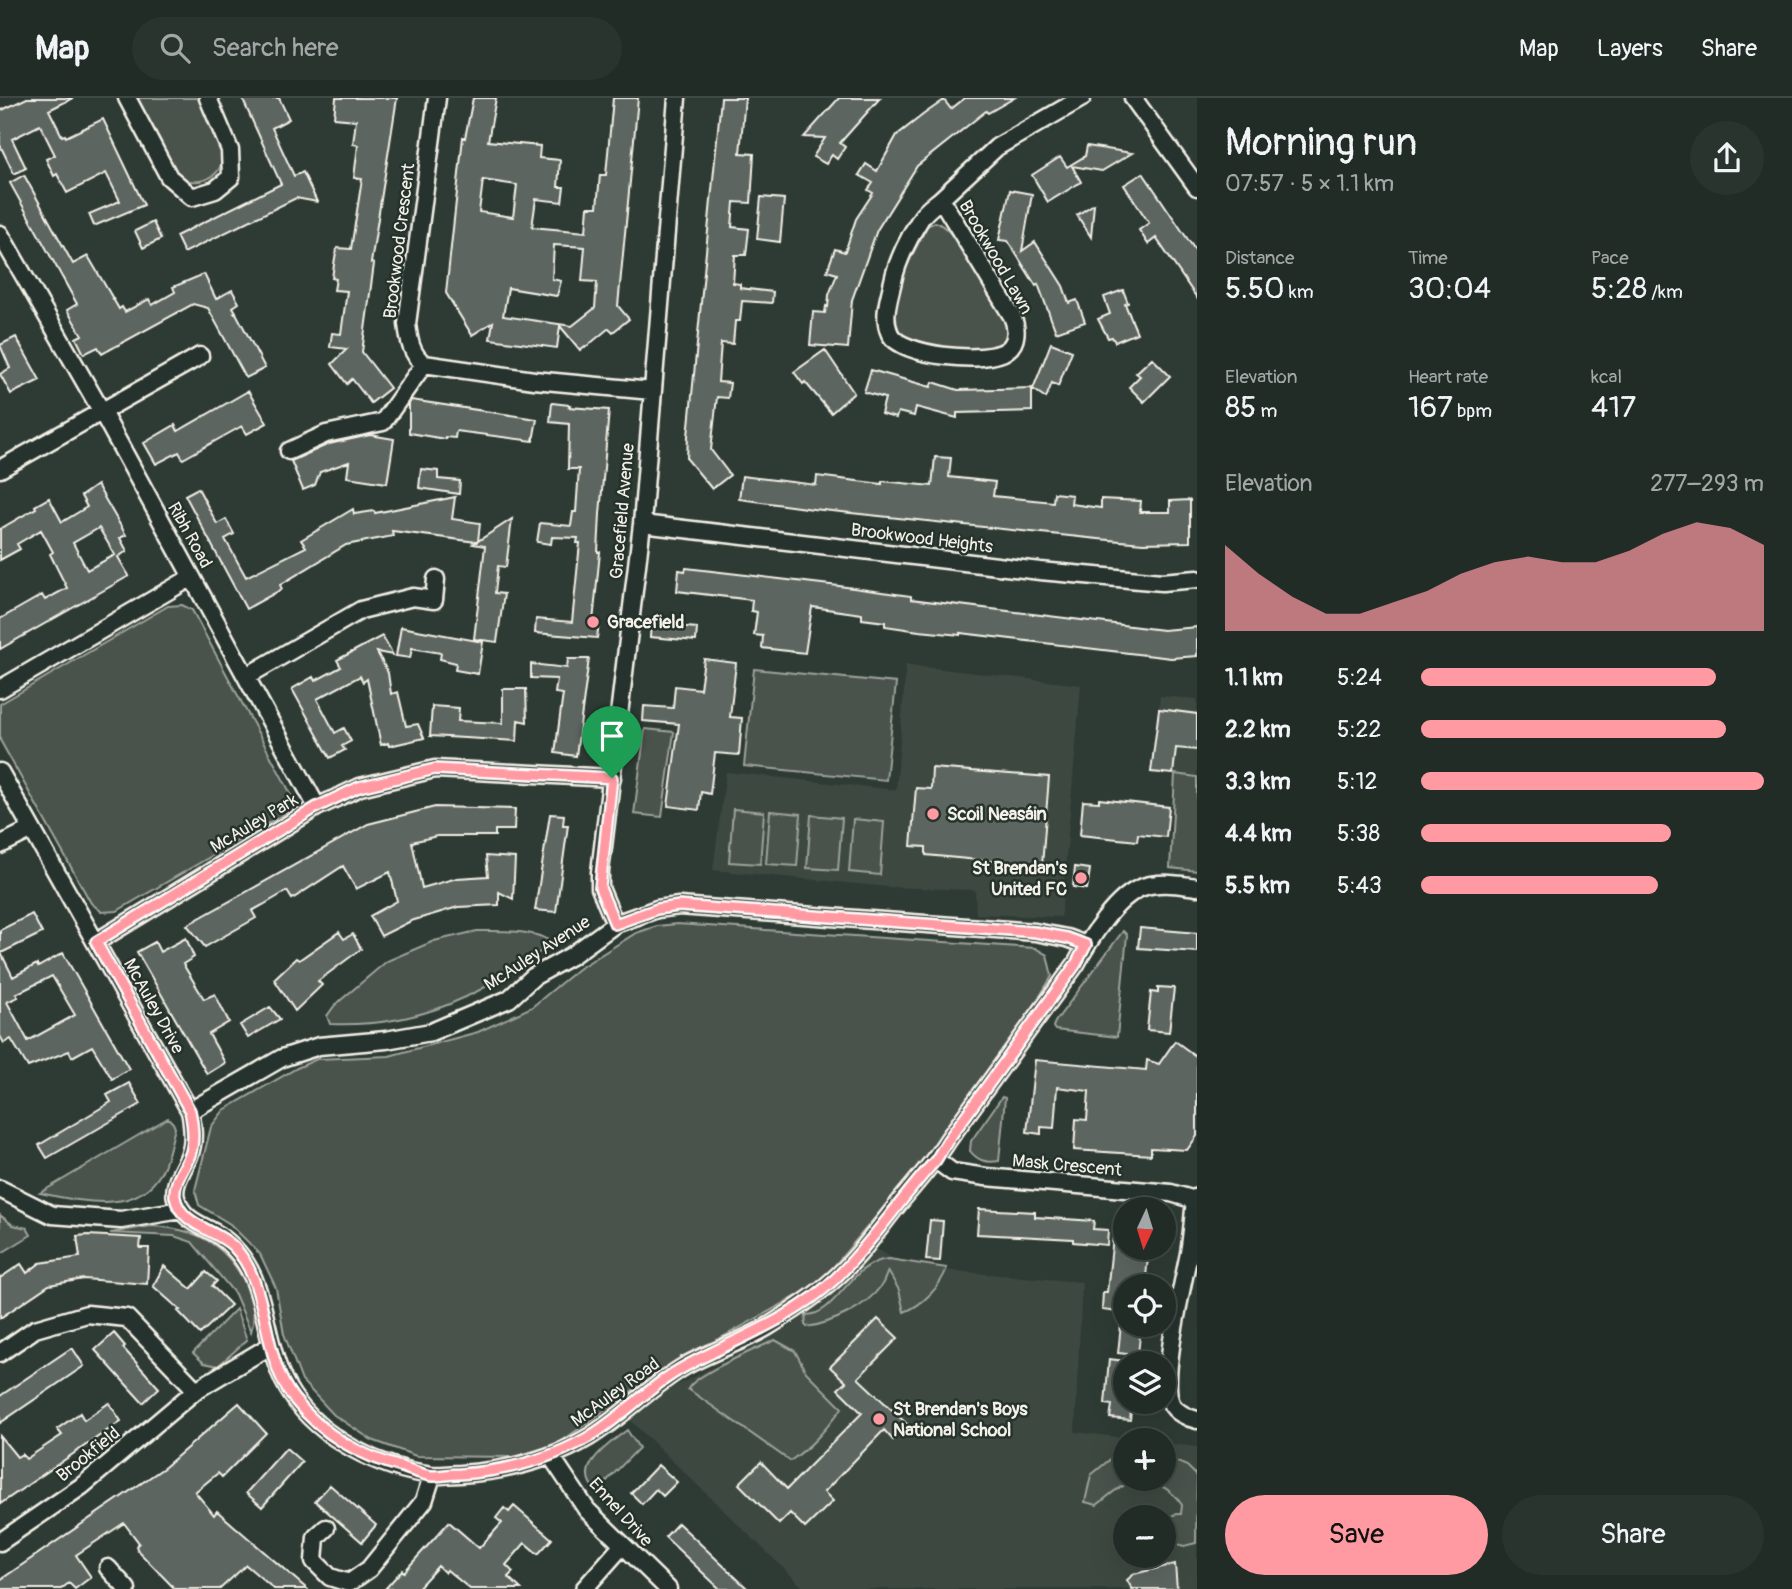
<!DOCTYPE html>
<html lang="en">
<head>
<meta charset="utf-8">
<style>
  body { margin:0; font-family:Pangolin,sans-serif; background:#2a342f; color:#f1f3f6; height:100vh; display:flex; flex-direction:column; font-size:26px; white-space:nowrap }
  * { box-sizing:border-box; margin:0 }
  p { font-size:23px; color:#a2a7a7 }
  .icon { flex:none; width:38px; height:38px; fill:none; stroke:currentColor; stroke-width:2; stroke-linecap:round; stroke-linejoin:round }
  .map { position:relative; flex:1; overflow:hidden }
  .side { display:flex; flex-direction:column; background:#222c27; width:595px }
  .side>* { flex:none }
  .needle { width:46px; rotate:184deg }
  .controls { position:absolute; left:1113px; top:1099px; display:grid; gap:14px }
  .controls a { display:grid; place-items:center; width:63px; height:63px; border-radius:50%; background:#222c27; box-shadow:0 7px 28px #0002,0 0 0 2px #3f4844; font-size:35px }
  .pin { position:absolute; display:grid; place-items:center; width:60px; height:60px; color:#fff; margin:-72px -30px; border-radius:50% 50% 50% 0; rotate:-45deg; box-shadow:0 0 7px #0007 }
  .pin .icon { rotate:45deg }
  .round { display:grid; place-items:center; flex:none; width:74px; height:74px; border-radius:37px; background:#2a342f }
  .summary { display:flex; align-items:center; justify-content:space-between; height:119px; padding:0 28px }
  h1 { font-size:38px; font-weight:600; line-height:52px }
  .stats { display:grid; grid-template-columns:repeat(3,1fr); gap:10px; height:119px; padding:7px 28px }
  .stats div { display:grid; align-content:center }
  .stats b { font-size:30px; font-weight:600 }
  .stats small { font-size:19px; font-weight:400 }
  .stats p { font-size:19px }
  .chart { height:196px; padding:14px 28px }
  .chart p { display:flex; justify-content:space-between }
  .chart svg { width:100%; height:126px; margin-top:7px; fill:#ff9aa2; opacity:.7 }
  .action { display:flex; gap:14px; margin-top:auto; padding:14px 28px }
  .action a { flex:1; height:80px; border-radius:42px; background:#ff9aa2; color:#111; font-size:28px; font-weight:600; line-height:80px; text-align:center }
  .action a+a { background:#2a342f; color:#f1f3f6 }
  ul { padding:0 28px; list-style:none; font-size:23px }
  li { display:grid; grid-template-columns:112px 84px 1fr; align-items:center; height:52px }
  li i { height:18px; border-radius:9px; background:#ff9aa2 }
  header { display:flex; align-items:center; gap:42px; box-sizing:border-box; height:98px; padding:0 35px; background:#222c27; border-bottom:2px solid #3f4844 }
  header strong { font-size:33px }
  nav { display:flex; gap:38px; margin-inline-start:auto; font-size:24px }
  .search { width:490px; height:63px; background:#2a342f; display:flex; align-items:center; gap:18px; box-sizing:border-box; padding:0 24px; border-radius:38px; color:#a2a7a7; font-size:26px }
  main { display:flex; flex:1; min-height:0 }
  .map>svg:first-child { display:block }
</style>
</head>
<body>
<header>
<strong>Map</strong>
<div class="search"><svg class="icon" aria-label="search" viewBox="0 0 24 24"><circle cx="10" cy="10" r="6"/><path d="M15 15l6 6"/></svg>Search here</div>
<nav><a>Map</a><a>Layers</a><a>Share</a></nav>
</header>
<main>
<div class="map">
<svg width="1197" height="1491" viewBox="0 0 1197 1491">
  <rect width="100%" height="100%" fill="#2e3b34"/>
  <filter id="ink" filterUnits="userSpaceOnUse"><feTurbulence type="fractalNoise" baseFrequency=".0143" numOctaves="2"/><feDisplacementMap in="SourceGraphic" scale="14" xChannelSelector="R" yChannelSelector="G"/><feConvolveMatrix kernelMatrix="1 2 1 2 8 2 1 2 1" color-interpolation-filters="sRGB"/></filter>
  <g filter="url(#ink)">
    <!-- built -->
    <path fill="#3c4841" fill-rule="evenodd" d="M906 567 1081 587 1061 819 976 816 975 792 889 789 713 772 726 674 896 692Z
      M1160 598 1197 601V679L1151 674Z
      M874 1149 906 1169 1082 1184 1075 1334 1142 1342H1125V1381H1164V1345L1197 1349V1491H805L628 1320 657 1298 791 1228 836 1193ZM1125 1419H1164V1458H1125Z"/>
    <!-- green -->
    <path fill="#48524c" stroke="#9ea29a" stroke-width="2" d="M134 0H198C208 20 235 55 216 75 206 85 194 84 181 82L170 68Z
      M935 124C956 129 998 205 1011 227L1007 241C1000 245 991 252 983 254 966 258 912 248 900 234 898 231 895 223 894 219 890 192 916 152 927 128Z
      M182 507 192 512 291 696 292 703 287 714 117 813 102 814 91 805 0 642V606L168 508Z
      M754 571 896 585 886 682 744 668Z
      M645 631 674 634 662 719 634 716Z
      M1175 676 1197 679V773L1170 770Z
      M733 711 764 714 760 766 729 764Z
      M770 713 801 716 797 768 766 766Z
      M811 717 842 720 838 772 807 770Z
      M853 721 884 724 880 777 849 774Z
      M677 826 1035 850 1047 857 1052 878 1019 933 922 1064 819 1186 657 1275 559 1345 516 1359 416 1358 372 1342 334 1317 302 1283 284 1236 276 1190 260 1156 230 1126 199 1107 195 1092 211 1029 224 1012 297 970 317 961 389 958 478 934 532 909 578 871 636 835 657 828Z
      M477 833C497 833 538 831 552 845 484 897 418 930 330 926L327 918 335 907 387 863 434 843Z
      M1123 833 1127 837 1117 939 1055 932 1053 929 1055 924Z
      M1002 999 1005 1000 999 1063C986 1065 978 1063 970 1053L971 1043Z
      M168 1020 173 1025 175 1030C171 1044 168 1061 162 1073 138 1118 81 1103 40 1095Z
      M0 1117 13 1127 27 1130 31 1137 0 1156Z
      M151 1128C169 1129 188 1132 205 1141 234 1157 262 1200 251 1234L235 1196 192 1144 174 1138 110 1135Z
      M889 1161 947 1170C940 1189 923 1207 904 1214L899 1192 888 1173C886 1177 884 1184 881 1188 865 1210 832 1225 807 1229L805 1227 806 1217C838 1217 849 1164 889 1161Z
      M236 1211 247 1242 218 1268 204 1265 193 1255Z
      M775 1242 795 1253 806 1274 842 1310C826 1331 812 1348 790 1363L688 1291C695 1276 757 1251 775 1242Z
      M627 1332 639 1350 597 1393C570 1371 610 1345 627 1332Z
      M1125 1353V1381H1164V1358L1187 1368 1197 1378 1196 1445 1184 1448 1164 1442C1164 1428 1164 1415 1181 1416L1182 1407C1169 1387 1148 1379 1125 1387 1115 1391 1105 1401 1097 1407L1085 1404 1091 1377 1119 1354Z"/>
    <!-- building -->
    <path fill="#5c655e" stroke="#f4f1e8" stroke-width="2" fill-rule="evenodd" d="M27 0H73L49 12 62 38 65 37 66 39 103 21 144 107 94 128 89 116 120 103 106 75 67 95 57 76 54 78 46 61 55 57 40 27 12 41 26 70 14 76 0 47V13Z
      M242 0H279L289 21 272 30 294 78 303 74 317 104 296 100 184 155 176 138 281 86Z
      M336 0H397L371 165 374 166 362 254 390 290 371 305 352 281 347 286 332 266 347 251 330 249 332 235 341 236 347 193 334 192 336 181 332 180 335 160 337 150 351 151 362 81 354 80 358 47 353 46 356 22 334 20Z
      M473 0H496L488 43 540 48 539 60 560 62 558 89H564L562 104 536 101 532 129 586 134 588 109H597L600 77H606L613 0H638L618 208 629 221 613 234 609 230 586 249 585 248 580 252 560 228 557 250 490 241 493 224 472 237 446 195 463 39 465 40ZM483 82 517 87 513 119 479 114ZM554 147 585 149 582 183 597 184 595 210 572 228 503 218 508 190 557 198 561 183 552 181Z
      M721 0H745L740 55 754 56 751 105 734 104 732 129 749 131 746 157H735L733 185 740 186V190L773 194 772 205 742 203 740 223H735L733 246 721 245 718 284 730 285 728 300 717 299 711 352 730 377 712 391 687 361 688 338Z
      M839 0H880L840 45 845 49 837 61 832 57 826 66 813 59 825 40 804 39Z
      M965 0H1014L988 15 986 13 917 68 877 132 852 202 848 250 810 247 813 214 825 215 826 208 828 209 829 197 837 176 827 173 835 151 845 154 856 121 873 95 868 92 873 85 859 77 866 66 877 73 897 37 924 16 944 2 951 11Z
      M1087 48 1132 55 1102 73 1072 68 1081 84 1048 104 1032 77 1060 59 1067 69 1085 58Z
      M1143 75 1197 155V200L1156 140 1148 146 1139 132 1149 125 1124 87Z
      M24 77 73 166 88 158 119 211 122 209 125 214 149 201 152 207 175 194 173 189 204 176 216 201 232 192 239 205 233 209 236 214 233 215H236L265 270 246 280 208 210 193 206 102 256 98 249 84 256 76 240 82 237 67 212 77 206 10 85Z
      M1010 92 1032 96 1022 153 1035 144 1063 188 1069 205 1077 202 1085 224 1056 234 1038 186 1036 188 1008 143 999 142Z
      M761 99 784 101 780 144 757 141Z
      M1094 106 1091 139 1077 117Z
      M153 124 161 141 143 150 135 133Z
      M1123 192 1128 205 1125 206 1137 235 1115 244 1112 239 1108 240 1098 221 1110 216 1104 199Z
      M16 239 40 282 11 296 0 276 10 270 0 247Z
      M1051 245 1072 253 1058 288 1052 285 1046 300 1033 291Z
      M825 252 854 295 831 315 805 284 803 286 794 274Z
      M1152 260 1170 278 1144 304 1129 289 1140 278 1136 275Z
      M871 272 931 289 933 284 958 292 1032 290V313L957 315V320L916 309 914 318 898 314 896 320 881 316 885 300 864 294Z
      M248 293 267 325 247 336 242 328 183 361 179 354 156 366 144 345 175 327 178 333Z
      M411 302 537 321 533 343 456 333 455 340 445 339V341L409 335V306Z
      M552 305 570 307 569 309 609 312 600 416 598 454H600L593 524 599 525 597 540 535 535 536 521 572 524 580 445H577L578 440 552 439 551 446 537 444 540 425 571 428 573 414H576L579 371H568L569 326 550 324Z
      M370 337 394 341 387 385 347 379 349 364 320 374 315 387 303 392 291 363 329 346Z
      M935 359 951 360 949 379 995 384 993 398 1053 404 1054 395 1072 397 1071 406 1101 410V401L1141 403 1140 414H1170V403L1190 402V444L1143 445 1098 441 813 411 739 401 742 378 816 387 817 378 882 386V383L932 388Z
      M421 371 438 373V381L460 383 459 396 419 390Z
      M97 387 126 437 120 440 127 453 118 459 129 478 0 551V521L42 497 45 502 67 490 50 456 53 454 41 432 17 446 20 451 0 462V431L36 410 35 408 49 400 62 424 87 409 81 398ZM99 430 115 457 87 472 73 445Z
      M198 390 217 426 226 421 234 436 225 441 246 479 306 449 301 442 353 411 354 416 374 413 375 415 455 399 452 421 480 425 478 443 512 421 506 469 498 468 495 495 504 496 497 544 474 541 485 448 473 446 476 444 392 433 393 438 346 447 280 487 282 491 246 511 185 397Z
      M686 470 839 488 911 498V501L1163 532 1197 529V558L1171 560 960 535V537L919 533 885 528V524L862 521V516L812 509 805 555 762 550 763 538 754 537 757 514 751 513 752 502 677 493 679 472 685 473Z
      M651 526 697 530 696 543 650 539Z
      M401 529 483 544 478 576 455 572 456 565 440 561 441 555 412 550 410 560 396 558Z
      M382 538 393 557 377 554 388 575 391 596 398 594 406 628 418 626 424 640 389 648 388 645 381 647 367 581 363 584 360 578 317 601 335 635 344 630 351 643 342 648 345 652 330 660 292 591 313 579 315 583 341 569 337 562Z
      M568 561H589L576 658 555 655 563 596 555 595 557 581 531 580V566L567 570Z
      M704 561 736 565 730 619 742 620 739 657 715 655 710 696 701 694 699 712 668 708 679 626 643 623 644 608 673 610 675 588 700 591Z
      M503 591H526L527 624 518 622 517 643 430 638 432 608 459 610 458 623 503 625Z
      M1159 611 1197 616V652L1176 650 1173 676 1151 674Z
      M932 670 1049 679 1042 768 926 757V749L911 748 916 690 931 691Z
      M1099 701 1169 709 1166 739 1138 736 1137 743 1080 737 1083 703 1099 704Z
      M435 709 515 711 514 732H495V738H437L412 744 422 790 457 780 488 778 486 758 515 760 513 801 499 794V807L458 809 411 823 381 838 370 818 397 803 390 774 356 791 343 768 292 801 287 793 263 807 252 813 256 820 205 849 187 827 368 726Z
      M550 716 564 717 563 727H568L556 814 535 812Z
      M1075 769 1090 771 1087 791 1073 789Z
      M32 816 42 835 1 855 13 879 37 866 38 869 63 855 129 971 112 981 92 948 72 959 69 953 28 969 11 941 4 945 0 938V832ZM52 878 75 917 28 943 7 904 18 899 16 896Z
      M1140 830 1197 835V854L1138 850Z
      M339 834 344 841 353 836 361 851 318 883 322 887 295 913 274 881 296 860 299 862Z
      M186 840 194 859 183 866 204 901 215 896 229 924 209 936 225 965 207 976 137 854 155 844 160 854Z
      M1158 889 1174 890 1169 934 1147 932 1151 894 1158 895Z
      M270 909 280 921 248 940 240 927Z
      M1175 943 1197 959V1038L1187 1052 1151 1050V1057L1074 1052 1076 1021 1087 1022 1089 993 1057 989 1054 1030 1041 1029V1036L1027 1034 1035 962 1146 972 1147 962 1159 966Z
      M129 985 141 1006 47 1060 39 1047 111 1004 107 997Z
      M979 1111 1035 1114V1119L1094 1123 1093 1131 1108 1132 1107 1147 1073 1144V1141L977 1136Z
      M930 1122 943 1123 940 1163 926 1162Z
      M88 1137 141 1140 140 1150H149L147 1186 84 1181 49 1187 0 1220V1180L21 1166 27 1175 40 1165 80 1159 77 1138Z
      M1113 1139 1125 1140V1150H1149L1145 1188H1125V1215L1102 1212 1103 1194H1107Z
      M164 1168 191 1191 206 1174 217 1183 212 1188 231 1207 200 1236 178 1213 180 1212 153 1188Z
      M878 1221 898 1240 858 1280 908 1327 893 1342 884 1332 824 1394 833 1403 805 1430 790 1415 779 1426 739 1386 761 1364 787 1391 862 1315 838 1291 846 1284 830 1269Z
      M1121 1227H1141L1138 1257 1118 1255Z
      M114 1235 125 1248 123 1250 159 1290 143 1305 95 1252Z
      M70 1251H73L84 1268 0 1325V1298Z
      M1109 1261 1125 1263V1304H1132L1130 1322 1110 1320 1112 1307 1105 1306Z
      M109 1305 121 1323 0 1406V1338L17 1359 22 1356 26 1361 62 1337 57 1331 80 1315 84 1322Z
      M239 1305 266 1335 222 1379 218 1375 195 1394 214 1417 217 1413 307 1491H274L246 1467 220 1491H175L138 1453 136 1448 139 1445 124 1425 76 1457 91 1479 75 1491 69 1485 61 1491H0V1482L165 1369Z
      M286 1350 302 1364 262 1409 246 1395Z
      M658 1367 677 1384 663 1398 656 1391 642 1406 631 1395Z
      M330 1387 376 1427 362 1444 315 1403Z
      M514 1408 552 1441 538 1456 525 1445 506 1467 513 1474 508 1479 521 1491H470L447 1472 445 1475 438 1468 417 1491H385L402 1472 404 1474 449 1424 479 1450 502 1425 496 1420 504 1410 509 1414Z
      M678 1425 693 1439 748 1491H720L665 1439Z
      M1175 1466 1177 1491H1132L1127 1482 1134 1476Z"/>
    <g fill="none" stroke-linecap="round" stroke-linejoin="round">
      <defs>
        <path id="street" d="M127 0 169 79 192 99 215 92 231 79 230 52 208 0
          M437 0 407 226C409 242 411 256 424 266L534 282 652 293
          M1133 0 1197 89
          M941 101 1012 218C1017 229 1018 244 1007 252 987 267 901 258 890 236 882 219 889 201 893 183 897 163 910 137 921 120 926 112 934 107 941 101Z
          M941 101 997 49 1082 0
          M0 136 102 314 317 709
          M289 353 326 336 383 324 424 266
          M0 371 200 258
          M642 426 1040 473 1162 484 1197 481
          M247 578 361 512 413 499 434 502 436 481
          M0 591 192 479
          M0 674 190 1013C193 1028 195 1044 189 1058 184 1071 172 1086 176 1100 182 1122 200 1126 217 1136 234 1147 245 1161 253 1179 269 1218 268 1261 292 1297 321 1341 380 1370 431 1377 440 1378 450 1376 460 1376 506 1373 549 1363 589 1339 623 1318 651 1288 685 1268 712 1253 742 1244 767 1229 790 1215 813 1200 832 1183 858 1161 878 1131 899 1105 916 1084 934 1065 948 1042L1076 866C1089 842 1116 798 1143 789 1160 783 1180 787 1197 789
          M0 747 32 731
          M615 826 600 790V774L642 426 677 0
          M96 844 317 709 360 689 435 671 612 680
          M190 1013 282 960 319 948 386 942 431 934 509 901 533 879 571 858 615 826 657 811 679 808 1035 834 1067 840 1086 847
          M936 1062 952 1074 986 1079 1171 1095 1195 1102 1197 1099
          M0 1091 52 1117 121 1122 181 1112
          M1195 1102C1193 1119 1192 1138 1189 1155 1183 1186 1160 1280 1171 1305 1175 1314 1188 1320 1197 1322
          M0 1255 35 1231 87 1216 127 1220 196 1292
          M551 1358 587 1412 668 1491
          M326 1430 316 1439 314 1463 330 1479 349 1485 369 1471 424 1403 432 1378
          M0 1444 82 1388 196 1292 270 1248
          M108 1470 127 1491
          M584 1491 622 1448"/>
      </defs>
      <!-- street casing -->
      <use href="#street" stroke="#f4f1e8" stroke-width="21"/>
      <!-- street -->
      <use href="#street" stroke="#26332d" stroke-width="16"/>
    </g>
  </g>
  <g fill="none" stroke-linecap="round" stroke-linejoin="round" filter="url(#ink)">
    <defs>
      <path id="route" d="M435 671 612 680 600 790 615 826 657 811 679 808 1035 834 1067 840 1086 847 1076 866 948 1042 936 1062C901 1100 872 1145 835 1181 792 1222 737 1240 686 1268 650 1287 623 1319 587 1340 547 1363 506 1373 460 1376 451 1376 441 1378 432 1378 423 1377 414 1373 405 1370 360 1358 324 1338 294 1301 267 1266 269 1220 253 1180 249 1169 242 1157 233 1148 215 1131 180 1127 175 1099 173 1084 185 1070 190 1057 195 1043 193 1027 190 1013L96 844 317 709 359 689Z"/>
    </defs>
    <!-- route casing -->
    <use href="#route" stroke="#fff" stroke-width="14"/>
    <!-- route -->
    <use href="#route" stroke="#ff9aa2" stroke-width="9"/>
  </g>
  <!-- markers -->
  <g fill="#ff9aa2" stroke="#26332d" stroke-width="2.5">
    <circle cx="593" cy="524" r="7"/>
    <circle cx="933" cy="716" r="7"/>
    <circle cx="1081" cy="780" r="7"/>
    <circle cx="879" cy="1321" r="7"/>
  </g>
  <g text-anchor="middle" stroke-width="5" stroke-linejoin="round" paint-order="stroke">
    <!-- street labels -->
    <g font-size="18" fill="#f4f1e8" stroke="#26332d">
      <text transform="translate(399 143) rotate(-83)" y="6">Brookwood Crescent</text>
      <text transform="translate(996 159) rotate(60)" y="6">Brookwood Lawn</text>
      <text transform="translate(622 413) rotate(-85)" y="6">Gracefield Avenue</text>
      <text transform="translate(190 437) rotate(61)" y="6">Ribh Road</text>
      <text transform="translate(922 440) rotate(7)" y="6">Brookwood Heights</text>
      <text transform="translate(254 725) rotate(-31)" y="6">McAuley Park</text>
      <text transform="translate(537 855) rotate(-33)" y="6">McAuley Avenue</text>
      <text transform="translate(154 908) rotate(61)" y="6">McAuley Drive</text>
      <text transform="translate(1067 1067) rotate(5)" y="6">Mask Crescent</text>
      <text transform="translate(615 1294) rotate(-36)" y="6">McAuley Road</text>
      <text transform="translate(88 1356) rotate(-39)" y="6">Brookfield</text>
      <text transform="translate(621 1414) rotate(48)" y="6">Ennel Drive</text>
    </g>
    <!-- poi labels -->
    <g font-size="18" font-weight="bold" fill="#f4f1e8" stroke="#26332d" text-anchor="start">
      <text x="607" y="530">Gracefield</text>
      <text x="947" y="722">Scoil Neasáin</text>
      <text x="1067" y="776" text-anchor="end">St Brendan's<tspan x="1067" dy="21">United FC</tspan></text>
      <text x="893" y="1317">St Brendan's Boys<tspan x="893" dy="21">National School</tspan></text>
    </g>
  </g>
</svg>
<div class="controls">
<a><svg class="needle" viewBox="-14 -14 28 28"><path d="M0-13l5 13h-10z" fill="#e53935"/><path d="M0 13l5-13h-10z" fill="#a2a7a7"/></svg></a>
<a><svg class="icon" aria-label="locate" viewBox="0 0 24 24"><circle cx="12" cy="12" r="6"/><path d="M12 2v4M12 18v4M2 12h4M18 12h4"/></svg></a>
<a><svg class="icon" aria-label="layers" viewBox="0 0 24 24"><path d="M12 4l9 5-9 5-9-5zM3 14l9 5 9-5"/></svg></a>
<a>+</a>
<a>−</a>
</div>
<div class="pin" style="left:612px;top:680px;background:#1e9e55"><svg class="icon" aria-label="arrive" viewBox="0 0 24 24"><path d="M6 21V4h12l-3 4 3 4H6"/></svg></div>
</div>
<section class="side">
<div class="summary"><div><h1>Morning run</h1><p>07:57 · 5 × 1.1 km</p></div><a class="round"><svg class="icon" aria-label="share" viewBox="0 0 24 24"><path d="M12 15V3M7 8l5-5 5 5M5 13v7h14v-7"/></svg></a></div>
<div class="stats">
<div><p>Distance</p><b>5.50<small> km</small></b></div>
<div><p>Time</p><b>30:04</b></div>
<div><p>Pace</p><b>5:28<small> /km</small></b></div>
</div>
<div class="stats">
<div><p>Elevation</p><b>85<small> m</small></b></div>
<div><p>Heart rate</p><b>167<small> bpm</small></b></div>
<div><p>kcal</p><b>417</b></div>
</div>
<div class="chart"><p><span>Elevation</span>277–293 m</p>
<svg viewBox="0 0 160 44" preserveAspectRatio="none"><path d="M0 44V14L10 24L20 32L30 38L40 38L50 34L60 30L70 24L80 20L90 18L100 20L110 20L120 16L130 10L140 6L150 8L160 14V44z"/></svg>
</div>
<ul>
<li><b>1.1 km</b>5:24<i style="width:86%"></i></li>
<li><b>2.2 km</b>5:22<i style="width:89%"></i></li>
<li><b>3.3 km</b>5:12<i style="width:100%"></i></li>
<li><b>4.4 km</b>5:38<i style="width:73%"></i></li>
<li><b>5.5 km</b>5:43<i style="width:69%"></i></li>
</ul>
<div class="action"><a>Save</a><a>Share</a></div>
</section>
</main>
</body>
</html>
